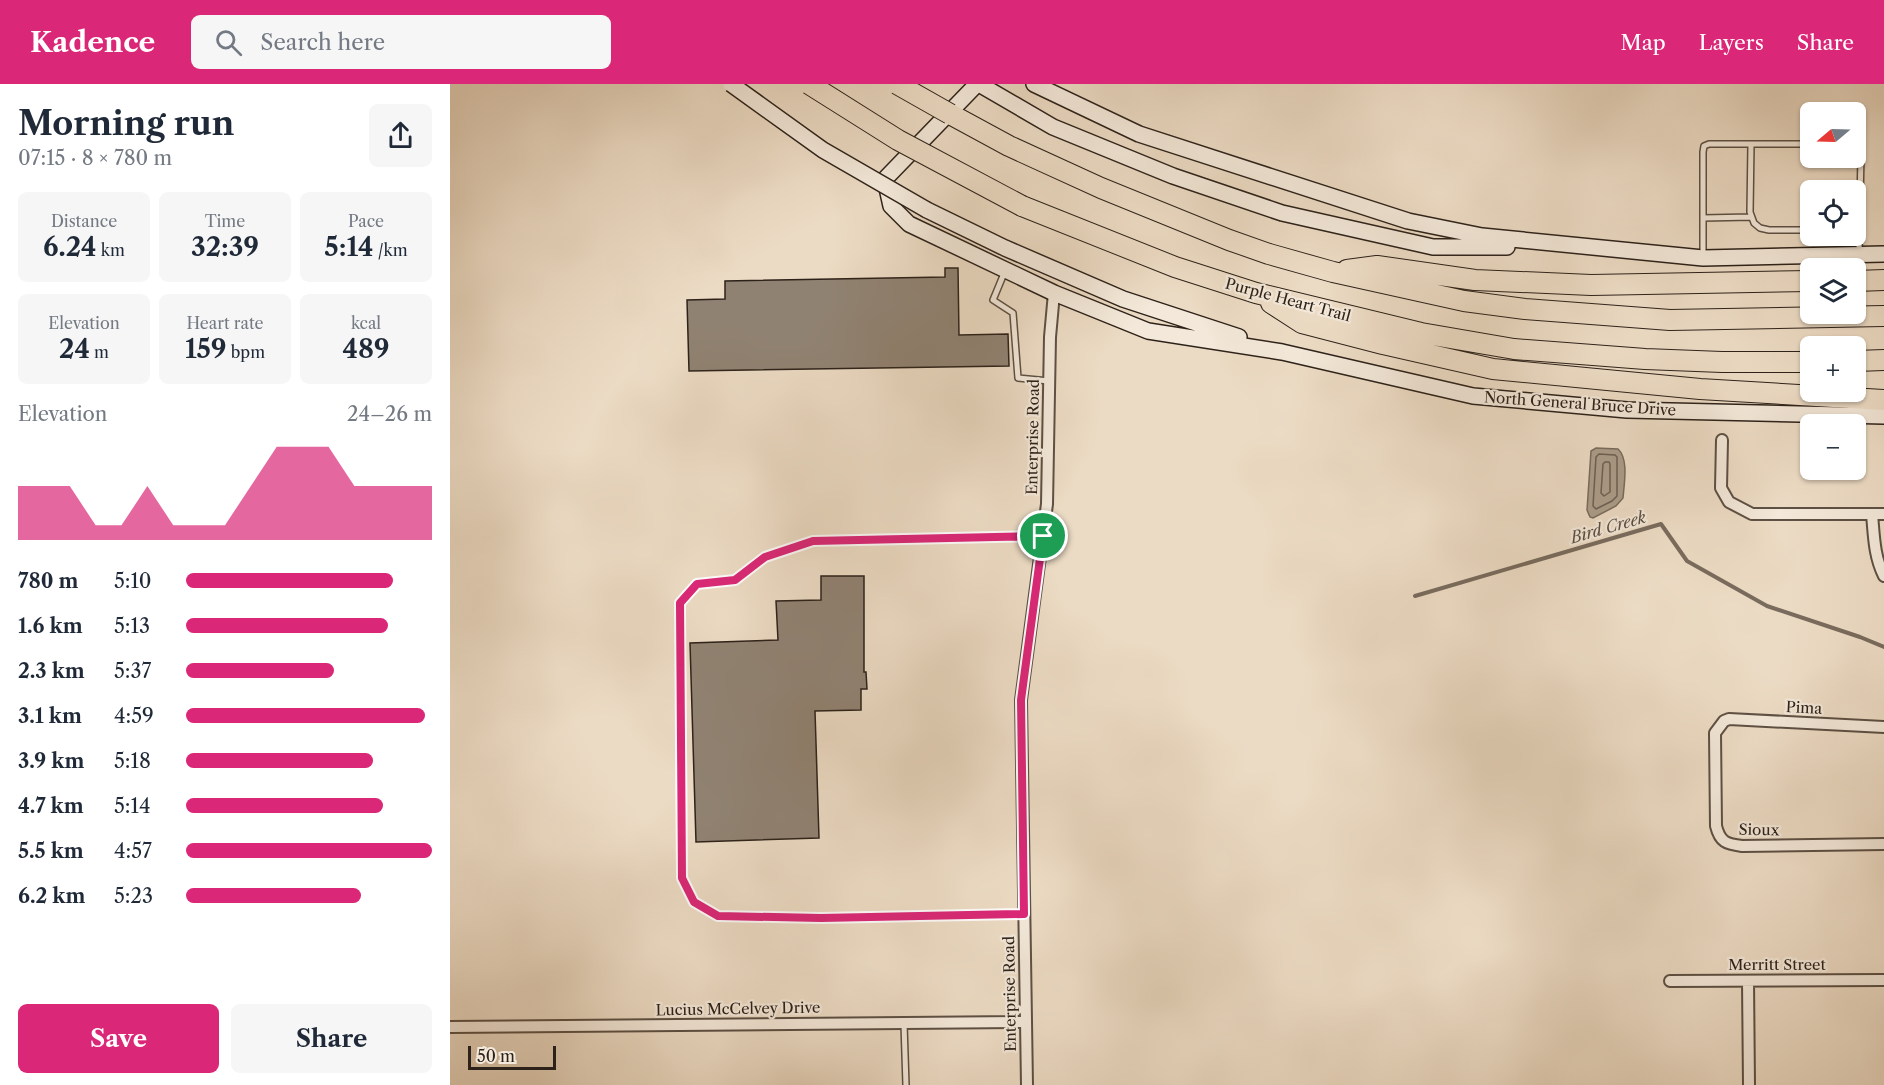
<!DOCTYPE html>
<html lang="en">
<head>
<meta charset="utf-8">
<style>
  body { margin:0; font-family:"Libre Caslon Text",serif; background:#f6f6f7; color:#1f2937; height:100vh; display:flex; flex-direction:column; font-size:22px; white-space:nowrap }
  * { box-sizing:border-box; margin:0 }
  p { font-size:20px; color:#747a83 }
  .icon { flex:none; width:33px; height:33px; fill:none; stroke:currentColor; stroke-width:2; stroke-linecap:round; stroke-linejoin:round }
  .map { position:relative; flex:1; overflow:hidden }
  .panel { display:flex; flex-direction:column; background:#fff; width:450px }
  .panel>* { flex:none }
  .needle { width:39px; rotate:251deg }
  .buttons { position:absolute; left:1350px; top:18px; display:grid; gap:12px }
  .buttons a { display:grid; place-items:center; width:66px; height:66px; border-radius:9px; background:#fff; box-shadow:0 2px 4px #0004; font-size:30px }
  .scale { position:absolute; left:18px; bottom:15px; width:88px; box-sizing:border-box; padding-left:6px; border:3px solid #2d221a; border-top:0; font-size:16px; line-height:21px; white-space:nowrap; color:#2d221a; -webkit-text-stroke:4px #f3e8d9; paint-order:stroke }
  .pin { position:absolute; display:grid; place-items:center; width:51px; height:51px; color:#fff; margin:-26px; border:3px solid #fff; border-radius:50%; box-shadow:0 2px 6px #0007 }
  .round { display:grid; place-items:center; flex:none; width:63px; height:63px; border-radius:9px; background:#f6f6f7 }
  .summary { display:flex; align-items:center; justify-content:space-between; height:102px; padding:0 18px }
  h1 { font-size:33px; font-weight:800; line-height:45px }
  .figures { display:grid; grid-template-columns:repeat(3,1fr); gap:9px; height:102px; padding:6px 18px }
  .figures div { display:grid; align-content:center; border-radius:9px; background:#f6f6f7; text-align:center }
  .figures b { font-size:26px; font-weight:800 }
  .figures small { font-size:16px; font-weight:400 }
  .figures p { font-size:16px }
  .chart { height:168px; padding:12px 18px }
  .chart p { display:flex; justify-content:space-between }
  .chart svg { width:100%; height:108px; margin-top:6px; fill:#db2777; opacity:.7 }
  .action { display:flex; gap:12px; margin-top:auto; padding:12px 18px }
  .action a { flex:1; height:69px; border-radius:9px; background:#db2777; color:#fff; font-size:24px; font-weight:800; line-height:69px; text-align:center }
  .action a+a { background:#f6f6f7; color:#1f2937 }
  ul { padding:0 18px; list-style:none; font-size:20px }
  li { display:grid; grid-template-columns:96px 72px 1fr; align-items:center; height:45px }
  li i { height:15px; border-radius:8px; background:#db2777 }
  header { display:flex; align-items:center; gap:36px; box-sizing:border-box; height:84px; padding:0 30px; background:#db2777; color:#fff }
  header strong { font-size:28px }
  nav { display:flex; gap:33px; margin-inline-start:auto; font-size:21px }
  .search { width:420px; height:54px; background:#f6f6f7; display:flex; align-items:center; gap:15px; box-sizing:border-box; padding:0 21px; border-radius:9px; color:#747a83; font-size:22px }
  main { display:flex; flex:1; min-height:0 }
  .map>svg:first-child { display:block }
</style>
</head>
<body>
<header>
<strong>Kadence</strong>
<div class="search"><svg class="icon" aria-label="search" viewBox="0 0 24 24"><circle cx="10" cy="10" r="6"/><path d="M15 15l6 6"/></svg>Search here</div>
<nav><a>Map</a><a>Layers</a><a>Share</a></nav>
</header>
<main>
<section class="panel">
<div class="summary"><div><h1>Morning run</h1><p>07:15 · 8 × 780 m</p></div><a class="round"><svg class="icon" aria-label="share" viewBox="0 0 24 24"><path d="M12 15V3M7 8l5-5 5 5M5 13v7h14v-7"/></svg></a></div>
<div class="figures">
<div><p>Distance</p><b>6.24<small> km</small></b></div>
<div><p>Time</p><b>32:39</b></div>
<div><p>Pace</p><b>5:14<small> /km</small></b></div>
</div>
<div class="figures">
<div><p>Elevation</p><b>24<small> m</small></b></div>
<div><p>Heart rate</p><b>159<small> bpm</small></b></div>
<div><p>kcal</p><b>489</b></div>
</div>
<div class="chart"><p><span>Elevation</span>24–26 m</p>
<svg viewBox="0 0 160 44" preserveAspectRatio="none"><path d="M0 44V22L10 22L20 22L30 38L40 38L50 22L60 38L70 38L80 38L90 22L100 6L110 6L120 6L130 22L140 22L150 22L160 22V44z"/></svg>
</div>
<ul>
<li><b>780 m</b>5:10<i style="width:84%"></i></li>
<li><b>1.6 km</b>5:13<i style="width:82%"></i></li>
<li><b>2.3 km</b>5:37<i style="width:60%"></i></li>
<li><b>3.1 km</b>4:59<i style="width:97%"></i></li>
<li><b>3.9 km</b>5:18<i style="width:76%"></i></li>
<li><b>4.7 km</b>5:14<i style="width:80%"></i></li>
<li><b>5.5 km</b>4:57<i style="width:100%"></i></li>
<li><b>6.2 km</b>5:23<i style="width:71%"></i></li>
</ul>
<div class="action"><a>Save</a><a>Share</a></div>
</section>
<div class="map">
<svg width="1434" height="1001" viewBox="0 0 1434 1001">
  <rect width="100%" height="100%" fill="#ecdbc4"/>
  <filter id="stains"><feTurbulence type="fractalNoise" baseFrequency=".00333" numOctaves="4"/><feColorMatrix values="0 0 0 0 .2 0 0 0 0 .09 0 0 0 0 .02 0 0 0 .5 -.17"/></filter>
  <radialGradient id="worn" r=".72"><stop offset=".6" stop-color="#630" stop-opacity="0"/><stop offset="1" stop-color="#630" stop-opacity=".3"/></radialGradient>
  <!-- water -->
  <path fill="#ab9c8a" stroke="#796b5d" stroke-width="1.5" d="M1146 364 1168 365C1179 375 1174 400 1173 414L1166 422 1143 434 1140 433 1137 426 1141 367Z"/>
  <g fill="none" stroke-linecap="round" stroke-linejoin="round">
    <!-- shore -->
    <path stroke="#6c5f52" stroke-width="1.5" d="M1149 370 1165 371 1167 373V412L1162 417 1146 425 1143 422 1146 373Z
      M1155 378H1159L1160 380V408L1154 412 1151 409 1153 380Z"/>
    <!-- stream -->
    <path stroke="#796b5d" stroke-width="4" d="M965 512 1211 440 1237 477 1317 522 1410 553 1434 563"/>
  </g>
  <!-- building -->
  <path fill="#908272" stroke="#2d221a" stroke-width="1.5" d="M495 184H508L509 251 558 250 559 282 239 287 237 216 275 215V197L495 193Z
    M371 492H414V588H416L417 605H411V626L365 627 369 754 246 758 240 559 328 556 326 517 371 516Z"/>
  <g fill="none" stroke-linecap="round" stroke-linejoin="round">
    <defs>
      <path id="service" d="M1301 60 1300 128 1304 139 1310 144 1319 146H1360
        M1406 62 1410 66 1411 70 1409 169
        M1253 134 1301 133
        M1253 173V68L1254 62 1259 60H1360
        M555 187 543 216 563 229 568 294 599 297
        M574 830 371 834 268 832 244 818 232 794 230 519 247 500 285 496 315 473 363 457 593 452
        M454 940 456 1001"/>
      <path id="minor" d="M1272 356 1271 404 1279 418 1302 430H1434
        M1422 430C1424 452 1424 472 1434 492
        M1434 643 1279 635 1274 637 1265 649 1266 742C1270 758 1276 760 1292 762L1434 760
        M1220 897 1434 896
        M1298 897 1299 1001
        M0 943 575 938
        M577 1001 571 616 597 420 600 253 604 209"/>
      <path id="secondary" d="M527 0 435 95 441 122 459 140 604 209 698 247 832 268 1023 312 1177 326 1434 332
        M529 0 603 43 723 92 832 129 983 163H1057
        M584 0 689 50 958 137 1032 152 1253 174 1434 170
        M477 126 555 164 673 215 789 253"/>
      <path id="motorway" d="M500 30 559 62 651 104 779 156 819 170 883 188 1014 217 1075 225 1220 236 1434 232
        M572 122 725 183 806 209 971 249 1064 265 1195 275 1272 278H1360
        M897 186 927 182 1025 196 1141 201 1360 197
        M1406 197 1434 196
        M821 219 852 239 933 260 1043 285 1250 305 1434 316
        M1406 277 1434 276"/>
    </defs>
    <!-- service casing -->
    <use href="#service" stroke="#5d5044" stroke-width="8"/>
    <!-- minor casing -->
    <use href="#minor" stroke="#5d5044" stroke-width="14"/>
    <!-- secondary casing -->
    <use href="#secondary" stroke="#2d221a" stroke-width="18"/>
    <!-- motorway casing -->
    <use href="#motorway" stroke="#2d221a" stroke-width="22"/>
    <!-- service -->
    <use href="#service" stroke="#f3e8d9" stroke-width="5"/>
    <!-- minor -->
    <use href="#minor" stroke="#f3e8d9" stroke-width="10"/>
    <!-- secondary -->
    <use href="#secondary" stroke="#f3e8d9" stroke-width="15"/>
    <!-- motorway -->
    <use href="#motorway" stroke="#ecdbc4" stroke-width="20"/>
    <defs>
      <path id="secondary-bridge" d="M281 0 373 66 477 126"/>
      <path id="motorway-bridge" d="M359 0 448 56 572 122
        M447 0 500 30"/>
    </defs>
    <!-- secondary-bridge casing -->
    <use href="#secondary-bridge" stroke="#2d221a" stroke-width="18" stroke-linecap="butt"/>
    <!-- motorway-bridge casing -->
    <use href="#motorway-bridge" stroke="#2d221a" stroke-width="22" stroke-linecap="butt"/>
    <!-- secondary-bridge -->
    <use href="#secondary-bridge" stroke="#f3e8d9" stroke-width="15"/>
    <!-- motorway-bridge -->
    <use href="#motorway-bridge" stroke="#ecdbc4" stroke-width="20"/>
  </g>
  <g fill="none" stroke-linecap="round" stroke-linejoin="round">
    <defs>
      <path id="route" d="M593 452 571 616 574 830 371 834 268 832 244 818 232 794 230 519 247 500 285 496 315 473 363 457Z"/>
    </defs>
    <!-- route casing -->
    <use href="#route" stroke="#fff" stroke-width="12"/>
    <!-- route -->
    <use href="#route" stroke="#db2777" stroke-width="8"/>
  </g>
  <g text-anchor="middle" stroke-width="4.5" stroke-linejoin="round" paint-order="stroke">
    <!-- street labels -->
    <g font-size="15" fill="#2d221a" stroke="#f3e8d9">
      <text transform="translate(838 216) rotate(15)" y="5">Purple Heart Trail</text>
      <text transform="translate(1130 320) rotate(4)" y="5">North General Bruce Drive</text>
      <text transform="translate(583 353) rotate(-89)" y="5">Enterprise Road</text>
      <text transform="translate(1354 624) rotate(3)" y="5">Pima</text>
      <text transform="translate(1309 746) rotate(1)" y="5">Sioux</text>
      <text x="1327" y="886">Merritt Street</text>
      <text transform="translate(560 910) rotate(-91)" y="5">Enterprise Road</text>
      <text transform="translate(288 925) rotate(-1)" y="5">Lucius McCelvey Drive</text>
    </g>
    <!-- water labels -->
    <g font-size="16" font-style="italic" fill="#594d41" stroke="#f3e8d9">
      <text transform="translate(1158 443) rotate(-16)" y="6">Bird Creek</text>
    </g>
  </g>
  <rect width="100%" height="100%" filter="url(#stains)"/>
  <rect width="100%" height="100%" fill="url(#worn)"/>
</svg>
<div class="buttons">
<a><svg class="needle" viewBox="-14 -14 28 28"><path d="M0-13l5 13h-10z" fill="#e53935"/><path d="M0 13l5-13h-10z" fill="#747a83"/></svg></a>
<a><svg class="icon" aria-label="locate" viewBox="0 0 24 24"><circle cx="12" cy="12" r="6"/><path d="M12 2v4M12 18v4M2 12h4M18 12h4"/></svg></a>
<a><svg class="icon" aria-label="layers" viewBox="0 0 24 24"><path d="M12 4l9 5-9 5-9-5zM3 14l9 5 9-5"/></svg></a>
<a>+</a>
<a>−</a>
</div>
<div class="scale">50 m</div>
<div class="pin" style="left:593px;top:452px;background:#1e9e55"><svg class="icon" aria-label="arrive" viewBox="0 0 24 24"><path d="M6 21V4h12l-3 4 3 4H6"/></svg></div>
</div>
</main>
</body>
</html>
